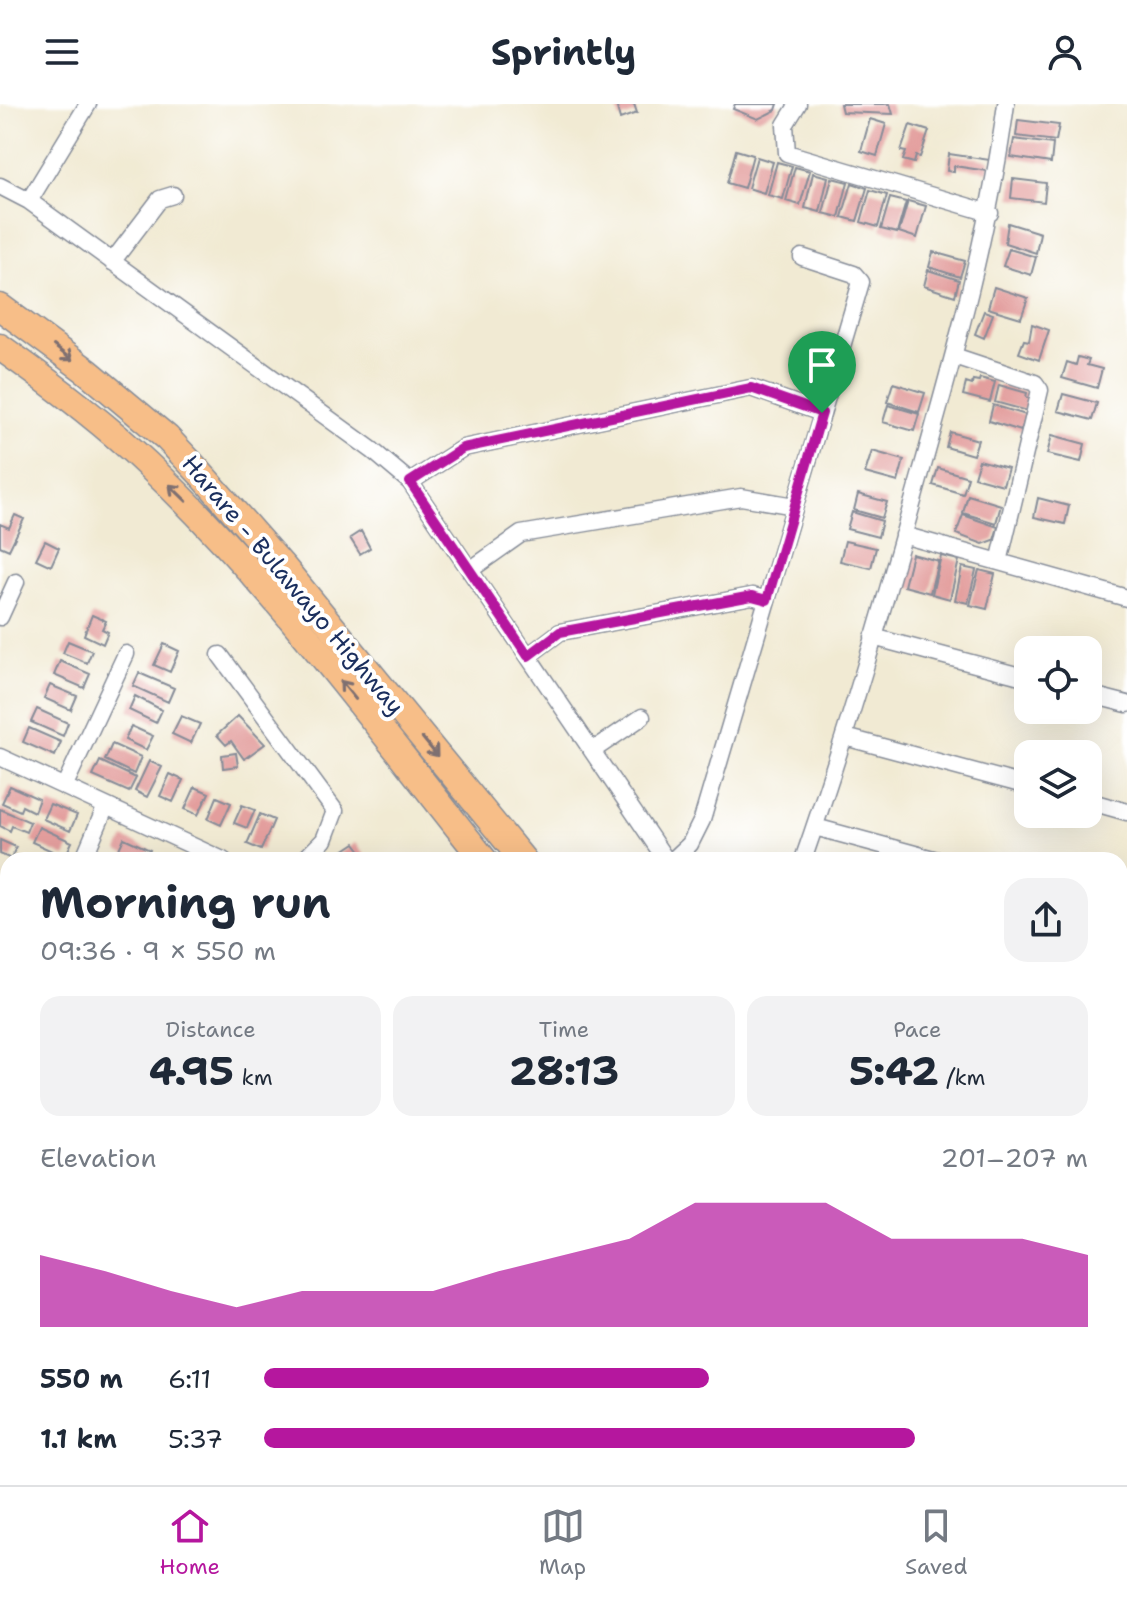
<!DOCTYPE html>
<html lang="en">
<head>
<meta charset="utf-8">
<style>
  body { margin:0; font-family:"Shantell Sans",sans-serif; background:#f2f2f3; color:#1f2937; height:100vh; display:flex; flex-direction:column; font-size:30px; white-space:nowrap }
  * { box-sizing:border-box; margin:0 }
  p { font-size:26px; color:#747a83 }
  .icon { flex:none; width:44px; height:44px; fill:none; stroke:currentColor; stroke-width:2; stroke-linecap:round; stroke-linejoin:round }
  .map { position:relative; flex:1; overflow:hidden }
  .sheet { position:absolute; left:0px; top:748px; width:1128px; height:634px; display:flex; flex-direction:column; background:#fff; border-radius:24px 24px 0 0; box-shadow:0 8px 32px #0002 }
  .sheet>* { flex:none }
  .fabs { position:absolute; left:1014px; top:532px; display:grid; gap:16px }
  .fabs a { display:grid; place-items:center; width:88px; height:88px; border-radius:16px; background:#fff; box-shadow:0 8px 32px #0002; font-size:40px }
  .pin { position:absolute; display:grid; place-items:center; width:68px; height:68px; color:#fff; margin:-82px -34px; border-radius:50% 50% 50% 0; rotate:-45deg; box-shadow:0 0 8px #0007 }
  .pin .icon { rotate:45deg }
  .round { display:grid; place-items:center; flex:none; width:84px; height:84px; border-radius:24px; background:#f2f2f3 }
  .head { display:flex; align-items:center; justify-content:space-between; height:136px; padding:0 40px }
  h1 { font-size:44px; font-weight:700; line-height:60px }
  .metrics { display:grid; grid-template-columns:repeat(3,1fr); gap:12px; height:136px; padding:8px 40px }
  .metrics div { display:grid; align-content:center; border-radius:20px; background:#f2f2f3; text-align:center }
  .metrics b { font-size:40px; font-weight:700 }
  .metrics small { font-size:22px; font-weight:400 }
  .metrics p { font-size:22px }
  .chart { height:224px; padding:16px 40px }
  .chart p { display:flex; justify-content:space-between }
  .chart svg { width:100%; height:144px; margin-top:8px; fill:#b5179e; opacity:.7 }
  ul { padding:0 40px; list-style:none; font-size:26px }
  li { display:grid; grid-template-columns:128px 96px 1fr; align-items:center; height:60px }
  li i { height:20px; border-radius:10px; background:#b5179e }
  header { display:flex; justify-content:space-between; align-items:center; height:104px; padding:0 40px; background:#fff; font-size:36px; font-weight:700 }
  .tabs { display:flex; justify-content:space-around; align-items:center; height:112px; border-top:2px solid #e0e1e3; background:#fff; font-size:22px; color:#747a83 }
  .tabs a { display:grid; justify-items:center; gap:4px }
  .tabs .on { color:#b5179e }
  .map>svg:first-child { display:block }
</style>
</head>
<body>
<header><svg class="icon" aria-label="menu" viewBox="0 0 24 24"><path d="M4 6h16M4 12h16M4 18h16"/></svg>Sprintly<svg class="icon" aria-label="person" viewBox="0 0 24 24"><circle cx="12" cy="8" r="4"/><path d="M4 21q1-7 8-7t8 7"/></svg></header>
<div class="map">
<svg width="1127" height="1381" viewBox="0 0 1127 1381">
  <rect width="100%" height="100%" fill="#fff"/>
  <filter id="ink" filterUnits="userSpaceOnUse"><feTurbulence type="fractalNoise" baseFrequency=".0125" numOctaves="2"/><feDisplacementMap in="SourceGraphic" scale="16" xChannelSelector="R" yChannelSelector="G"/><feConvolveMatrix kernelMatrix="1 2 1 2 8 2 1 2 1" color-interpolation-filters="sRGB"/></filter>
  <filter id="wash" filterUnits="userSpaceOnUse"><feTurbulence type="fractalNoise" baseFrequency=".006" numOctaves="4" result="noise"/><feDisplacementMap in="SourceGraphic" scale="32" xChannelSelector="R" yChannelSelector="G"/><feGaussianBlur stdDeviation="1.8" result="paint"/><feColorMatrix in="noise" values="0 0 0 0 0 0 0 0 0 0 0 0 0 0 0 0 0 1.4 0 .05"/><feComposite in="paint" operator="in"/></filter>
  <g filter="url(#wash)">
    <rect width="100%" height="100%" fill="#f1ead3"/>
    <!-- green -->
    <path fill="#aac064" stroke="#627861" stroke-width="2" d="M255 1374H410V1381H265Z"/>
    <!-- forest -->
    <path fill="#87a65a" stroke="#516a5c" stroke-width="2" d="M881 1374H1049L1043 1381H887Z"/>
    <g id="blocks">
      <!-- building -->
      <path fill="#e39e9d" d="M616 0H634L637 9 620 15Z
        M735 0H778L776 6 758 15 733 5Z
        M840 0H890L893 10 842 8Z
        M870 15 886 20 877 52 861 47Z
        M1018 16 1059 21 1056 37 1016 32Z
        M910 21 929 27 920 53 916 52 914 59 903 56 906 48 901 47Z
        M1014 35 1053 40 1051 59 1011 53Z
        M736 46 753 51 744 84 727 79Z
        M949 50 990 56 988 67 954 62V68L947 67Z
        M757 53 773 58 764 89 748 84Z
        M777 58 792 62 783 95 768 91Z
        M795 63 810 67 800 101 786 97Z
        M813 69 828 73 820 108 805 104Z
        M832 74 848 78 839 113 823 109Z
        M1013 75 1046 79 1044 98 1011 94Z
        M852 79 867 84 857 117 842 113Z
        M870 86 887 91 878 123 861 118Z
        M890 94 906 98 897 129 881 125Z
        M908 97 926 102 917 134 899 128Z
        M1008 119 1040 129 1036 149 1005 139Z
        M1009 145 1036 153 1031 171 1003 162Z
        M933 148 965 157 960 173 929 163Z
        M928 166 959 176 955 192 924 182Z
        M994 183 1028 194 1021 214 988 204Z
        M984 207 993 210 984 234 975 230Z
        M1032 220 1049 226 1039 256 1019 249 1024 236 1029 237Z
        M1078 253 1089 256 1087 261 1102 265 1097 284 1062 274 1067 258 1076 261Z
        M980 274 995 278 990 298 963 291 966 279 972 281 973 276 979 277Z
        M893 279 925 289 919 308 887 298Z
        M999 281 1027 289 1026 293 1032 295 1028 307 995 298Z
        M1063 290 1097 299 1092 316 1058 307Z
        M888 301 919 310 914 327 883 318Z
        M993 301 1026 311 1021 327 989 317Z
        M950 328 978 336 973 351 946 343Z
        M1052 331 1085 340 1081 358 1047 350Z
        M872 347 904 356 898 378 865 369Z
        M979 356 1008 364 1003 381 974 373Z
        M938 364 968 373 963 390 933 381Z
        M858 390 887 398 882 414 854 406Z
        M968 391 1001 401 996 419 963 409Z
        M1038 394 1069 402 1065 420 1034 413Z
        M852 408 882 417 878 433 847 425Z
        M15 411 24 415 9 446 0 442V420L9 424Z
        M963 411 998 423 994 436 983 440 956 430Z
        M361 427 370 444 360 450 350 434Z
        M45 437 59 444 51 462 36 455Z
        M845 437 876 444 871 464 840 457Z
        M912 450 938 457 930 489 904 482Z
        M941 452 959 456 950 495 932 490Z
        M962 463 976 466 968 499 955 496Z
        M979 466 995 470 987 505 970 501Z
        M92 511 106 517 102 525 108 528 103 540 84 531Z
        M68 537 92 547 87 559 63 549Z
        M164 540 179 547 170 568 154 561Z
        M60 557 90 570 84 584 54 571Z
        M139 569 174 584 168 598 133 582Z
        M50 581 77 592 71 606 44 594Z
        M135 592 162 606 156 619 129 606Z
        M37 605 68 619 63 632 31 618Z
        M181 612 200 620 191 639 172 630Z
        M238 612 265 640 244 655 231 637 226 641 217 631Z
        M131 622 153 632 146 646 125 636Z
        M29 624 61 638 55 652 23 638Z
        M112 640 141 653 134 670 105 656Z
        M236 649 238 662 223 664 222 651Z
        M100 657 136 674 129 688 93 672Z
        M149 657 162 663 147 693 135 687Z
        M170 670 183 676 173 698 160 692Z
        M10 682 39 695 34 708 22 702 20 707 2 699Z
        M195 683 209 689 198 711 185 705Z
        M217 693 231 699 221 721 208 715Z
        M50 700 77 711 70 727 43 715Z
        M242 701 255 706 247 724 234 719Z
        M0 705 30 718 26 728 12 722 10 727 0 722Z
        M260 710 274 716 261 746 247 740Z
        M39 723 72 738 65 753 32 738Z
        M124 734 150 746 145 756H136L118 747Z
        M0 736 16 743 11 755 0 750Z
        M355 739 365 752 363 756H341L337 751Z
        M111 1374H130L133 1381H94Z
        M455 1374H482L483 1377 472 1381H451L449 1376Z
        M511 1374H535L539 1381H492Z
        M592 1374H606L609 1381H576Z"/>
    </g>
  </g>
  <g filter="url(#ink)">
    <use href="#blocks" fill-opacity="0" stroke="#868c98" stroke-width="2"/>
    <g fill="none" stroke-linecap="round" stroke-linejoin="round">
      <defs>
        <path id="minor" d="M798 0 785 21 787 49 990 109
          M0 82 29 97 372 346 410 378 666 756
          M29 97 88 0
          M112 158 160 95 173 91
          M954 252 1035 279 1040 286 999 458
          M410 378 463 344 751 284 822 309
          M903 431 1127 494
          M470 466 521 430 741 393 795 402
          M0 513 16 478
          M873 533 1028 574
          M220 551 335 707 324 736 304 756
          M528 552 560 528 752 492 767 496
          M1088 590 1127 600
          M845 633 1028 682
          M592 647 642 613
          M0 653 223 756
          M64 683 126 550
          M1088 697 1127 708
          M815 723 937 756
          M83 756 106 702
          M673 756 690 740 702 716 861 178 854 170 802 153
          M803 756C847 630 884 501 920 372 955 248 989 128 1006 0
          M1120 801H1127
          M1120 918 1127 920
          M0 937 8 920
          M1120 984 1127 970
          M1120 1115 1127 1090
          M1 1223 8 1208
          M0 1312 8 1326
          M36 1374 40 1381
          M231 1374 241 1378
          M420 1374 422 1381
          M550 1374 552 1381"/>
        <path id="primary" d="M836 1381 837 1374"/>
        <path id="trunk" d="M0 203 88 268 167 334 200 369 283 463 523 756
          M0 243C51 279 102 317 147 360 273 479 376 621 484 756
          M1120 1332 1127 1359
          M857 1374 863 1381
          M791 1381 792 1374
          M1057 1381 1063 1374"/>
      </defs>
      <!-- minor casing -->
      <use href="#minor" stroke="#868c98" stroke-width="19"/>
      <!-- primary casing -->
      <use href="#primary" stroke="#868c98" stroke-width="27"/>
      <!-- trunk casing -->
      <use href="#trunk" stroke="#868c98" stroke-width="29"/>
      <!-- minor -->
      <use href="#minor" stroke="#fff" stroke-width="16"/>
      <!-- primary -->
      <use href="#primary" stroke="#f7be88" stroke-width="24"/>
      <!-- trunk -->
      <use href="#trunk" stroke="#f7be88" stroke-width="26"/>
    </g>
    <!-- one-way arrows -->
    <defs><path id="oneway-shaft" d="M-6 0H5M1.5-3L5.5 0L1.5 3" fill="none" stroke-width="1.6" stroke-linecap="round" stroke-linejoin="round" transform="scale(2)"/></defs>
    <g stroke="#7e6f71">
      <use href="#oneway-shaft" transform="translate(63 249) rotate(38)"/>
      <use href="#oneway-shaft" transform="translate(178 389) rotate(-136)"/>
      <use href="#oneway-shaft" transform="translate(348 586) rotate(-129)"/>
      <use href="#oneway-shaft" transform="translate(430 643) rotate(51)"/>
    </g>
  </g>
  <g fill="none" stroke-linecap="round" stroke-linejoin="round" filter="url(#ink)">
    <defs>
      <path id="route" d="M751 284 822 309 767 496 752 492 560 528 528 552 410 378 463 344Z"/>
    </defs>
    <!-- route casing -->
    <use href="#route" stroke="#fff" stroke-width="16"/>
    <!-- route -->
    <use href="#route" stroke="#b5179e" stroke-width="10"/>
  </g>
  <g text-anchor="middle" stroke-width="8" stroke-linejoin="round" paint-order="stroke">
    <!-- street labels -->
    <g font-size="24" fill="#1b2f5e" stroke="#fff">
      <text transform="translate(293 481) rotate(50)" y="8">Harare - Bulawayo Highway</text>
    </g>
  </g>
</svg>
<div class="fabs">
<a><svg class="icon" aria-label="locate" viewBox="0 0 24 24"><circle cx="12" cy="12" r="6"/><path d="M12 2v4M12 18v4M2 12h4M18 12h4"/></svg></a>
<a><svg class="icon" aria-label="layers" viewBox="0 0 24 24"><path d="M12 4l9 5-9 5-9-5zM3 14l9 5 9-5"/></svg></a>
</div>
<div class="pin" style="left:822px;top:309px;background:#1e9e55"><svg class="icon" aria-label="arrive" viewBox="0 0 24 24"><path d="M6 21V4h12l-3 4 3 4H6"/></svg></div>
<section class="sheet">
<div class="head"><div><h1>Morning run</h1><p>09:36 · 9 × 550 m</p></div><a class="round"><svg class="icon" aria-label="share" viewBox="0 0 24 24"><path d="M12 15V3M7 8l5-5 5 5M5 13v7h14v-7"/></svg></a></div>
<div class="metrics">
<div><p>Distance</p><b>4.95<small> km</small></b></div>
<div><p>Time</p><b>28:13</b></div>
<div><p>Pace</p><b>5:42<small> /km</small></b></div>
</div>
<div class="chart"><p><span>Elevation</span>201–207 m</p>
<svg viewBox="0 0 160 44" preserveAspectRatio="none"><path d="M0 44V22L10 27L20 33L30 38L40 33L50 33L60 33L70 27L80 22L90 17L100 6L110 6L120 6L130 17L140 17L150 17L160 22V44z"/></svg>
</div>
<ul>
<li><b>550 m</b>6:11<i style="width:54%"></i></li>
<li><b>1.1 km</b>5:37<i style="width:79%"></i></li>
</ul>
</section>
</div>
<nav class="tabs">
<a class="on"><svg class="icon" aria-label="home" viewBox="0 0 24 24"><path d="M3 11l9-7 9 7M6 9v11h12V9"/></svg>Home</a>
<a><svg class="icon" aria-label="map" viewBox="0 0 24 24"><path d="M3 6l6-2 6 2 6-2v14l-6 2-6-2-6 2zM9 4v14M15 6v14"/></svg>Map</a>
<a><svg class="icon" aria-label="saved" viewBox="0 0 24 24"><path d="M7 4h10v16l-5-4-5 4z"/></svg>Saved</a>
</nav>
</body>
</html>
